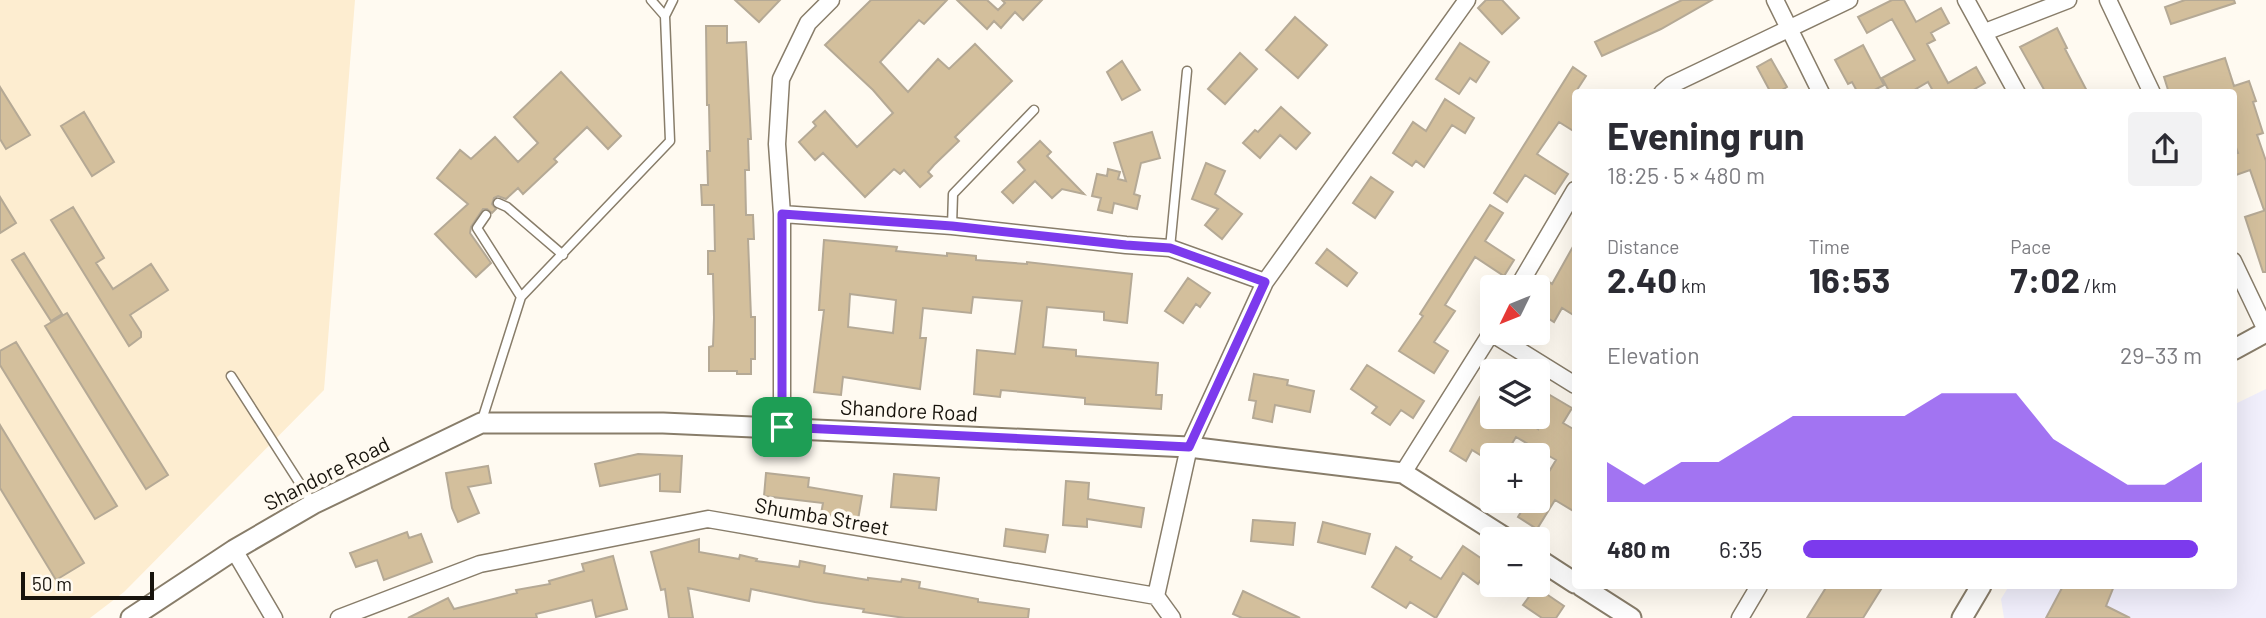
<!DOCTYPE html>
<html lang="en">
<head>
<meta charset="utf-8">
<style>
  body { margin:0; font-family:Barlow,sans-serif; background:#f2f2f3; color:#2b2b33; height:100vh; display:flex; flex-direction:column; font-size:26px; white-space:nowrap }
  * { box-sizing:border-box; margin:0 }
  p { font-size:23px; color:#7c7c81 }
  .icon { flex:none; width:38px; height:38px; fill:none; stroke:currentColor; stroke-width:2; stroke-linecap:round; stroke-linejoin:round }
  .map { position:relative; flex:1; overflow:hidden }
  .side { position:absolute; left:1572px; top:89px; width:665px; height:500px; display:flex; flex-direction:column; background:#fff; border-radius:7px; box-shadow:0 7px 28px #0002 }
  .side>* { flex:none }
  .needle { width:46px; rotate:227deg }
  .controls { position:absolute; left:1480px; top:275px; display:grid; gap:14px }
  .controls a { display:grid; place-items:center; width:70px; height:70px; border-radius:7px; background:#fff; box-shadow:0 7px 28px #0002; font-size:35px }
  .scale { position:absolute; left:21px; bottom:18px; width:133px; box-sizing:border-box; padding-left:7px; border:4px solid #17130c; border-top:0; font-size:19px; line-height:24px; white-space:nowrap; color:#17130c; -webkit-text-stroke:5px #fffaf1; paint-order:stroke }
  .pin { position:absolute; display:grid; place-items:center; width:60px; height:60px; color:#fff; margin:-30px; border-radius:14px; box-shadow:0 4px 10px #0006 }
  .round { display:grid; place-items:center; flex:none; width:74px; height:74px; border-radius:7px; background:#f2f2f3 }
  .headline { display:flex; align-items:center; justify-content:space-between; height:119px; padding:0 35px }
  h1 { font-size:38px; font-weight:700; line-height:52px }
  .stats { display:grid; grid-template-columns:repeat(3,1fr); gap:10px; height:119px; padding:7px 35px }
  .stats div { display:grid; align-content:center }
  .stats b { font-size:35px; font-weight:700 }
  .stats small { font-size:19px; font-weight:400 }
  .stats p { font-size:19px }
  .chart { height:196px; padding:14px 35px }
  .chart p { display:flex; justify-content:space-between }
  .chart svg { width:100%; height:126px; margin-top:7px; fill:#7c3aed; opacity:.7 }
  ul { padding:0 35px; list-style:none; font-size:23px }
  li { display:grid; grid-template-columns:112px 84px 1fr; align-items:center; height:52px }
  li i { height:18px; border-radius:9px; background:#7c3aed }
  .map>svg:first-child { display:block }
</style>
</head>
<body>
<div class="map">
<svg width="2266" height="618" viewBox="0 0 2266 618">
  <rect width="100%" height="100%" fill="#fffaf1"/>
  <!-- commercial -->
  <path fill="#f1effc" d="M2266 389V618H2004L2001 599 2009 586H2233V405Z"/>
  <!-- built -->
  <path fill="#fdedd0" d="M0 0H355L324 390 124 592 90 618H0Z"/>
  <!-- building -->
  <path fill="#d3bf9c" stroke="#b5a995" stroke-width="2" fill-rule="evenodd" d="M735 0H780L759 22Z
    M871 0H947L924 24 919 20 880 62 908 92 938 59 949 69 975 44 1012 81 955 137 959 141 934 165 928 172 932 176 920 187 904 170 900 174 894 169 865 197 823 153 815 160 799 142 816 126 813 122 825 111 857 147 893 113 873 90 825 45Z
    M957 0H987L998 10 1005 3 1002 0H1042L1023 20 1015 12 1001 28 994 21 987 29Z
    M1486 0H1502L1519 18 1502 34 1478 8Z
    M1682 0H1712L1661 29 1602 56 1595 42Z
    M1892 0H1904L1916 22 1941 8 1949 23 1931 33 1935 40 1927 44 1948 83 1976 67 1985 83 1968 93H1930L1933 91 1928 82 1909 93H1890L1882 78 1915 60 1892 19 1867 33 1858 17Z
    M2185 0H2234L2235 3 2171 24 2165 7Z
    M1295 17 1327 45 1298 78 1266 50Z
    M706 26H727V43L746 42 751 139H748L749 170H745L746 215H753L754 239H748L751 317H755V359H751V374H737V371H709V347L713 346 714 318 713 274H708V251H715L714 205H702L701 185H708L707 151H710L709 105H707Z
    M2057 28 2067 48 2065 49 2088 93H2046L2020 47Z
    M1460 43 1489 62 1476 82 1470 78 1459 94 1436 79Z
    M1863 45 1884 85 1869 93H1858L1852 82 1848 84 1835 60Z
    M1240 53 1257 69 1225 104 1208 89Z
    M2225 58 2234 86 2249 81 2256 101 2253 102 2263 133 2257 135 2266 161V209L2264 210 2250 170 2233 176V154L2238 153 2233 139V93H2169L2164 77Z
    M1771 59 1787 87 1777 93H1771L1757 67Z
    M1122 61 1140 90 1122 100 1107 72Z
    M1573 67 1586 76 1575 93V132L1559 122 1537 154 1568 174 1555 194 1525 175 1507 202 1494 193Z
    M561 72 621 136 608 149 587 127 554 159 557 162 523 194 518 188 506 199 498 196 494 198 492 204 496 209 492 213 487 209H483L471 227 470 233 491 263 476 277 435 234 468 204 437 178 460 150 471 159 495 137 518 162 538 143 514 117Z
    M0 87 30 135 6 149 0 139Z
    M1445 99 1474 118 1465 133 1452 125 1424 167 1416 161 1412 166 1393 153 1413 122 1426 131Z
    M1281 107 1310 133 1296 149 1280 135 1260 158 1243 143 1255 130 1258 132Z
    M84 112 114 162 92 176 61 126Z
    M1152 132 1160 158 1141 163 1134 194 1140 196 1137 209 1114 203 1112 213 1098 210 1101 198 1092 196 1097 174 1107 176 1108 169 1120 172 1118 179 1126 181 1114 143Z
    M1040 141 1051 152 1047 156 1084 194 1062 189 1052 198 1035 181 1013 203 1002 192 1025 170 1018 162Z
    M1206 163 1225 171 1215 194 1242 214 1222 239 1205 225 1218 209 1192 199Z
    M1371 177 1393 192 1375 218 1353 203Z
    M0 197 16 223 0 233Z
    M1490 205 1503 213 1485 241 1514 260 1504 276 1475 257 1445 305 1455 311 1434 342 1448 351 1434 373 1399 351 1423 316 1420 314Z
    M73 207 104 258 96 263 113 289 151 264 168 290 130 315 141 332V337L129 346 51 220Z
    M2266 210V272H2263L2245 217Z
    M824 240 897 247 896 251 947 256V253L976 256V260L1027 264V262L1132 274 1127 323 1104 320V312L1047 307 1043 347 1076 350V356L1158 363 1156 395H1162L1161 409 1085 404V398L1001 390 1000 397 974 394 977 350 1015 354 1022 301 973 297 971 313 923 308 920 338H926L920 389 843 377 841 395 814 392 824 310H819ZM850 294 896 300 893 333 848 327Z
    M1575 243V316L1562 308 1554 322 1538 312V297L1548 281 1552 284Z
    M1327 249 1357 273 1347 286 1316 263Z
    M24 253 62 314 51 321 12 260Z
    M1188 278 1210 293 1200 307 1196 304 1183 323 1165 311Z
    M67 313 168 475 146 489 45 326Z
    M16 342 117 506 95 519 0 365V351Z
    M1367 365 1424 401 1413 418 1401 410 1390 425 1372 413 1377 407 1351 389Z
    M1254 374 1288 380 1287 385 1314 391 1310 412 1275 405 1272 422 1253 418 1256 401 1249 400Z
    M1538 388 1572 408 1563 423 1575 430V512L1555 500 1537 529 1518 517 1528 500H1538V490L1556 460 1516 437 1505 455H1493V463L1472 450 1466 461 1450 451 1480 397 1493 404V416H1516L1538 429Z
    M0 425 84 563 56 580 0 488Z
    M638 454 682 456 680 492 660 491V474L600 486 595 464Z
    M488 466 491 483 468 487 479 513 458 522 452 508 446 473Z
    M766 473 809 478 808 487 862 496 858 520 821 514 823 503 764 496Z
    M894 474 939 478 936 510 891 507Z
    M1066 481 1089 483 1088 499 1144 508 1141 527 1087 519V527L1063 525Z
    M1253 520 1295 523 1293 545 1251 541Z
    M1323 522 1370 534 1365 554 1318 542Z
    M1006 529 1048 535 1045 552 1004 546Z
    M407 532 409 538 421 534 432 562 384 580 377 560 356 567 350 553Z
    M699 539V552L739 559 740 555 757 559 756 561 799 567 800 561 825 566 824 573 868 580V578L901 582 902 579 920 582 919 588 978 599V602L1029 609 1028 618H905L863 612 864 609 815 602 751 589 749 601 688 588 693 618H669L665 589 661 590 651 552Z
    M1463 546 1491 565 1478 584 1463 573 1436 618 1410 602 1406 608 1372 587 1396 547 1412 557 1410 560 1441 579Z
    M613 556 627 609 596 617 592 600 536 614 537 618H408L448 598 454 609 517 593 516 590 550 584 549 581 584 571 582 564Z
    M1827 586H1883L1863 618H1807Z
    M2063 586H2114L2106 606 2130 618H2046Z
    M1536 587 1564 606 1556 618H1542L1523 605Z
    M1243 591 1300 618H1242L1233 614Z"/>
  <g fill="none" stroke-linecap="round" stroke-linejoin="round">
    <defs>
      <path id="service" d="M665 16 673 0
        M498 203 507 207 563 255
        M486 215 477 228 521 297
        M952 226 953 194 1034 110
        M1170 248 1187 71
        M231 376 313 504
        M481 423 521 297 670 141 665 16 651 0"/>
      <path id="minor" d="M1775 0 1821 93
        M1966 0 2017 93
        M2108 0 2152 93
        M1985 32 2068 0
        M1662 93 1671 85 1849 0
        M782 214 952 226 1126 245 1170 248 1265 282
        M2233 261 2266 330
        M1518 287 1575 190
        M1491 333 1575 385
        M782 427V214L777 144 781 79 808 23 831 0
        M1403 473 1493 330
        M234 550 274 618
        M1156 596 1172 618
        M339 618 480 564 708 519 1156 596 1189 447 1265 282 1467 0
        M1740 618 1759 586"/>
      <path id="tertiary" d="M2233 350 2266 332
        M1538 559 1575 583
        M1581 586 1631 618
        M131 618 234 550 313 504 481 423H663L1189 447 1403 473 1507 539
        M1962 618 1981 586"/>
    </defs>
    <!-- service casing -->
    <use href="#service" stroke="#887d6a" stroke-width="11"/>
    <!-- minor casing -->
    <use href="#minor" stroke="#887d6a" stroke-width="19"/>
    <!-- tertiary casing -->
    <use href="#tertiary" stroke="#887d6a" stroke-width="23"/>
    <!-- service -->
    <use href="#service" stroke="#fff" stroke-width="8"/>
    <!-- minor -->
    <use href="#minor" stroke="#fff" stroke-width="16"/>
    <!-- tertiary -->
    <use href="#tertiary" stroke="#fff" stroke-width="19"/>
  </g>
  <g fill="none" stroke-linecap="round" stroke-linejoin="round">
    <defs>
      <path id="route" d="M782 214 952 226 1126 245 1170 248 1265 282 1189 447 782 427Z"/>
    </defs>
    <!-- route casing -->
    <use href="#route" stroke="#fff" stroke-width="14"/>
    <!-- route -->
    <use href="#route" stroke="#7c3aed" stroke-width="9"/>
  </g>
  <g text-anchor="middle" stroke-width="7" stroke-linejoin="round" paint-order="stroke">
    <!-- street labels -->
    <g font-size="21" fill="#17130c" stroke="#fffaf1">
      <text transform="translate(909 411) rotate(3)" y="7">Shandore Road</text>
      <text transform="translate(327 474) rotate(-27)" y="7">Shandore Road</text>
      <text transform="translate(822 517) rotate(10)" y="7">Shumba Street</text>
    </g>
  </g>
</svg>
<div class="controls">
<a><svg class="needle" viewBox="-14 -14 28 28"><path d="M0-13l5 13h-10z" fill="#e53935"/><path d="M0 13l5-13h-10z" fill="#7c7c81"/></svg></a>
<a><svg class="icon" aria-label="layers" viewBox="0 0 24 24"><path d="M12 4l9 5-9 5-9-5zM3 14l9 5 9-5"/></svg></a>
<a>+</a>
<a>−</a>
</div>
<div class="scale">50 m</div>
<div class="pin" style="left:782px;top:427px;background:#1e9e55"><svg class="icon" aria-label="arrive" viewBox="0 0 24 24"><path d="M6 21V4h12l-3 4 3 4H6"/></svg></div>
<section class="side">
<div class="headline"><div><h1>Evening run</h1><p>18:25 · 5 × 480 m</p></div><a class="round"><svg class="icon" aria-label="share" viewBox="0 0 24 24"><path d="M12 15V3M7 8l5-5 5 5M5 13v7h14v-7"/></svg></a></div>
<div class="stats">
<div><p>Distance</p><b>2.40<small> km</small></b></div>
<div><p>Time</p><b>16:53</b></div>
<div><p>Pace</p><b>7:02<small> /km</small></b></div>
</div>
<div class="chart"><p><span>Elevation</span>29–33 m</p>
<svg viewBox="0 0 160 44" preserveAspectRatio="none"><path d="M0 44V30L10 38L20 30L30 30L40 22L50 14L60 14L70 14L80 14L90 6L100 6L110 6L120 22L130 30L140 38L150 38L160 30V44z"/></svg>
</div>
<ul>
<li><b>480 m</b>6:35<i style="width:99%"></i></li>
</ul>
</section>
</div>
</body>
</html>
